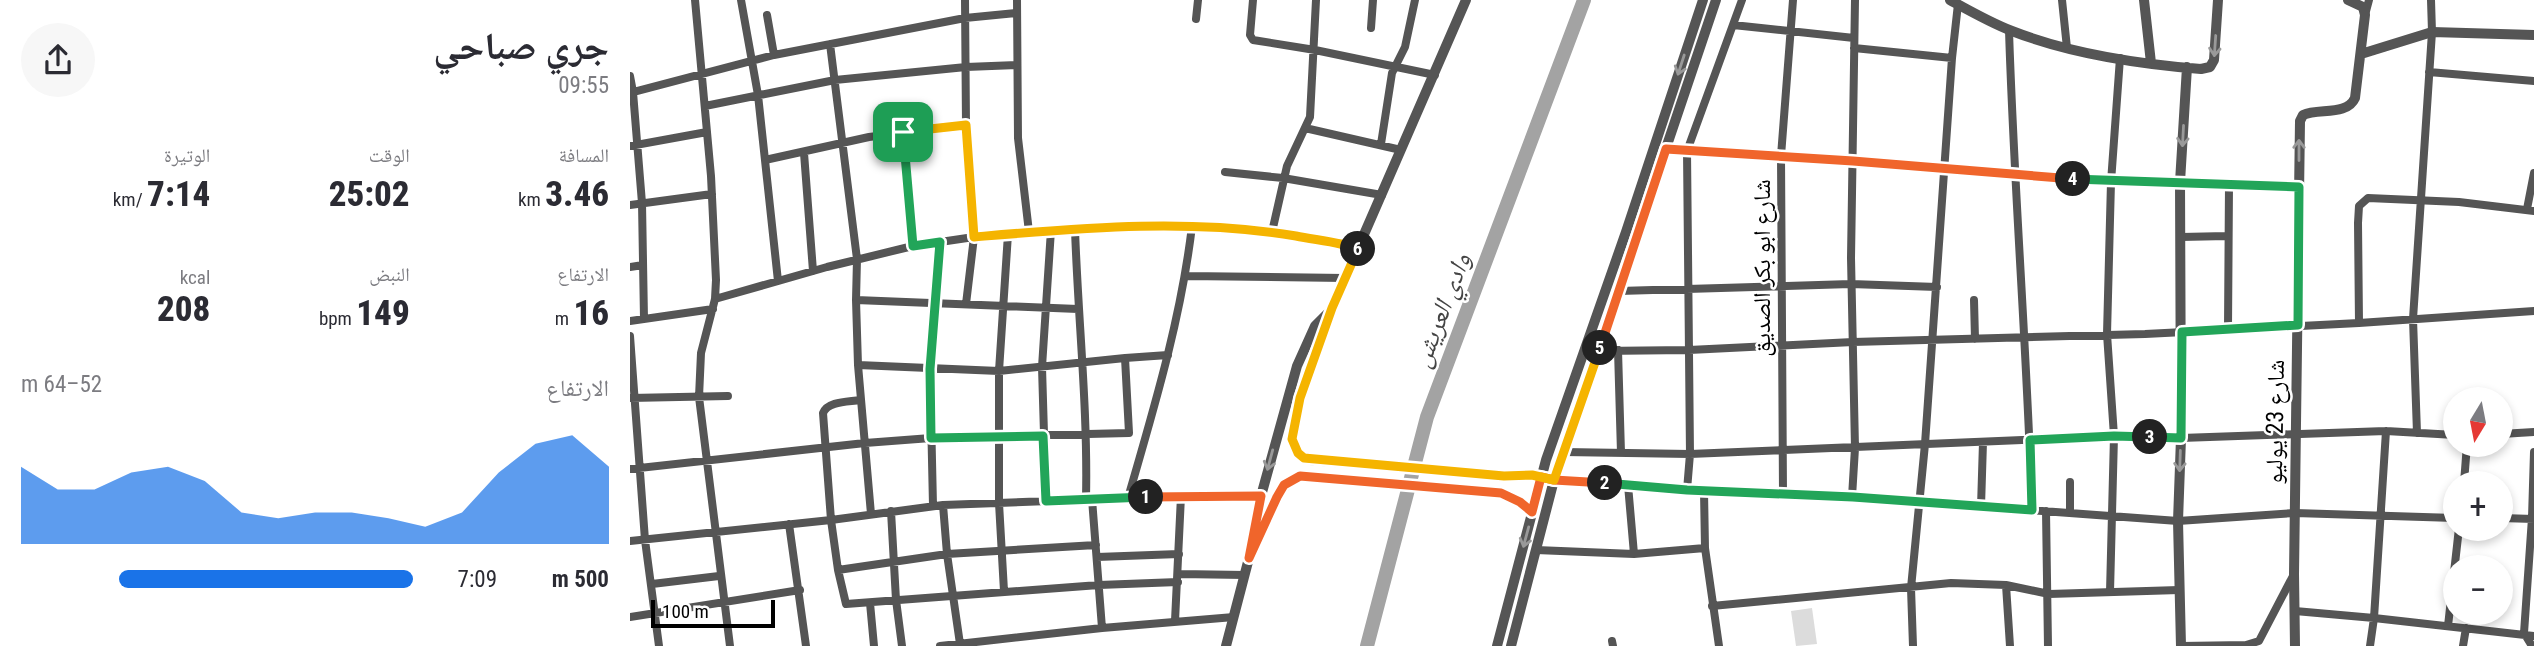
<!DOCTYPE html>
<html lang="ar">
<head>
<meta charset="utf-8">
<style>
  body { margin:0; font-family:"Roboto Condensed","Noto Naskh Arabic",sans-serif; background:#f7f7f7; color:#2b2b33; direction:rtl; height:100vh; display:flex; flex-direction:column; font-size:26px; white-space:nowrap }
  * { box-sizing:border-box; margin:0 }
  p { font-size:23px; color:#7c7c81 }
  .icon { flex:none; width:38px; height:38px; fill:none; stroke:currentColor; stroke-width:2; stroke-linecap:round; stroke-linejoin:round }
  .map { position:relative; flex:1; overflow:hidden; direction:ltr }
  .panel { display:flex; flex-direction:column; background:#fff; width:630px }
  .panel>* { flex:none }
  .needle { width:46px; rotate:190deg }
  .buttons { position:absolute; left:1813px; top:387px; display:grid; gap:14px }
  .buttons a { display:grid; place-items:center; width:70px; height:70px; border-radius:50%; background:#fff; box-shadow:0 4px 10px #0003; font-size:35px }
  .scale { position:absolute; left:21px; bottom:18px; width:124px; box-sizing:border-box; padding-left:7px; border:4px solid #000; border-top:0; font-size:19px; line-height:24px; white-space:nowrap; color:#000; -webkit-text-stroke:5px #fff; paint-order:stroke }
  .pin { position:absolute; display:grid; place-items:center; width:60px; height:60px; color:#fff; margin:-30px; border-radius:14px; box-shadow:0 4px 10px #0006 }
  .km { position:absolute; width:35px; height:35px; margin:-18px; border-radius:50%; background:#222; color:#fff; font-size:19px; line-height:35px; text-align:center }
  .round { display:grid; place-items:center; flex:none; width:74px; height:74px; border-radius:37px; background:#f7f7f7 }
  .overview { display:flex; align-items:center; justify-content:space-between; height:119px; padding:0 21px }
  h1 { font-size:38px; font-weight:800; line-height:52px }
  .metrics { display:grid; grid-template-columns:repeat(3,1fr); gap:10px; height:119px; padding:7px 21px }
  .metrics div { display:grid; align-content:center }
  .metrics b { font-size:35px; font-weight:800 }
  .metrics small { font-size:19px; font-weight:400 }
  .metrics p { font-size:19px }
  .chart { height:196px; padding:14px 21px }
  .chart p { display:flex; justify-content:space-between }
  .chart svg { width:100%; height:126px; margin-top:7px; fill:#1a73e8; opacity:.7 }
  ul { padding:0 21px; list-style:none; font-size:23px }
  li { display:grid; grid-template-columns:112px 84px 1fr; align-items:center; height:52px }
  li i { height:18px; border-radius:9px; background:#1a73e8 }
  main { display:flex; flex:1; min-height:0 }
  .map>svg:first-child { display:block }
</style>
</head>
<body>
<main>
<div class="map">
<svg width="1904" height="646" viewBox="0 0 1904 646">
  <rect width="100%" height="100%" fill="#fff"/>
  <!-- green -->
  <path fill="#dcdcdc" d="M1182 608 1187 644 1166 646 1161 611Z"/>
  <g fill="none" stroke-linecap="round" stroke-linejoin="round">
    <!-- river -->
    <path stroke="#a3a3a3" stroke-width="14" d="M737 646 797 417 954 0"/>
    <!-- minor -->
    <path stroke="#555" stroke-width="8" d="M65 0 81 176 86 280 85 299 71 353 69 397 100 646
      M111 0 128 95 148 281
      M335 0 336 125 344 237 336 304
      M387 0 388 138 399 232
      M623 0 620 35 623 40 685 50 805 75
      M1432 0 1437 48
      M137 15 144 55
      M1735 15 1739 0
      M566 19 568 0
      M1103 25 1224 38
      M741 28 743 0
      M1379 30C1384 190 1397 350 1402 510
      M200 44 227 259 226 300
      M1224 48 1322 58
      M1799 72 1904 81
      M0 76 3 92 12 203 14 319
      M0 93 144 55 335 18 386 13
      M75 106 205 80 336 67 387 65
      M675 128 771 150
      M273 132 283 246
      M751 144 762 73 775 47 785 0
      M0 146 77 132
      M1036 149 1223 161 1481 182 1669 187
      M174 153 183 271
      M135 160 239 137 336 125
      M595 172 653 178 752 195
      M0 205 82 194
      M1897 209 1904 173
      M445 229C448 319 458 409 456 499
      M642 232 657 166 680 117 686 0
      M1551 237 1597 236
      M0 267 13 265
      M556 276 715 278
      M989 291 1221 284 1307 287
      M85 299 197 267 283 246 344 237 421 230 562 226 642 232 728 249
      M1344 300 1345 339
      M0 321 83 309
      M1729 323 1728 223 1729 206 1738 198 1829 202 1904 211
      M1598 329 1599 185
      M0 336 15 540 29 646
      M988 350 991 453
      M969 351 1059 350 1223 342 1515 334 1729 323 1904 311
      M495 358 538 355
      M0 398 98 396
      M230 400C218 402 198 401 193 413L201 520 208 570 216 604 469 585 548 582
      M1787 433 1783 319 1802 32 1801 0
      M1871 434 1904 432
      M934 452 1060 454 1484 436 1551 438 1756 431 1825 435
      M0 469 235 443 301 438 499 433 495 358 369 371 228 365
      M924 480 1057 490 1222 497 1548 521 1665 513 1825 518
      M1440 482V513
      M1834 483 1837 444
      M998 485 1004 554
      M1057 490 1060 454 1057 151 1112 0
      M1074 491 1075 548 1089 646
      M1153 494 1151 156 1163 0
      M1222 497 1225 448 1221 258 1225 0
      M498 498C524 408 551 319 562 226
      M462 499 472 628
      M416 501 412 367 421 230
      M313 505 317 554 330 644
      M303 506 300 369 310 242
      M1351 507 1353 442
      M261 511 266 600 272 646
      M1416 511 1418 646
      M241 514 228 365 226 300 448 309
      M1871 518 1904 519
      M159 524 176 646
      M0 541 201 520 313 505 551 496H631
      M906 550 1004 554 1075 548
      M467 557 549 554
      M208 570 317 554 466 545
      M549 574 615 575
      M22 584 89 576
      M1376 585 1380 646
      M374 591 369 503V371L378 234
      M1480 592 1484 436 1477 334 1481 182 1490 58
      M240 603 244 646
      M1082 606 1321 583 1376 585 1419 594 1549 590
      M1665 611 1744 618 1904 636
      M0 617 170 590
      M545 621 551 496
      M1818 626 1829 528
      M982 641 983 646
      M310 646 472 628 604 617
      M1283 646 1281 588 1295 444 1322 58 1328 4
      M1551 646 1616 645 1629 641 1664 574
      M1740 646 1744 618 1756 431
      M1833 646 1836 628
      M1902 646 1894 633 1902 518 1904 452"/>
    <!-- tertiary -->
    <path stroke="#555" stroke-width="10" d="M836 0 702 308 670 398 662 434 668 453 680 460 874 476 902 475 924 480
      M1320 0C1340 11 1361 23 1382 31 1441 54 1508 64 1571 69L1580 67 1584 60 1588 0
      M1514 0 1521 63
      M1731 54 1802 32 1904 35
      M623 551C635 526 642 487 670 476L871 493 890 502 902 512
      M596 646 619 558 631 496 667 366 685 326 699 312
      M867 646 916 460 996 232 1073 0
      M881 646 924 480 1086 0
      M1551 646 1548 521 1551 438 1550 182 1557 67
      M1665 646 1664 574 1670 121 1673 115C1689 108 1717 116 1725 98L1735 15 1733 7 1718 0"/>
  </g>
  <!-- one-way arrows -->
  <defs><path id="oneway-shaft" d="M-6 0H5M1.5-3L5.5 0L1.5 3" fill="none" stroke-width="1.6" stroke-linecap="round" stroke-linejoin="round" transform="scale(1.75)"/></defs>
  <g stroke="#999">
    <use href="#oneway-shaft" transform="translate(1585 46) rotate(94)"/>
    <use href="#oneway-shaft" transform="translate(1051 65) rotate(108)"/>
    <use href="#oneway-shaft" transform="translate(1553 136) rotate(93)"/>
    <use href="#oneway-shaft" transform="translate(1669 150) rotate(-90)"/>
    <use href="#oneway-shaft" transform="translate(640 460) rotate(105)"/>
    <use href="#oneway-shaft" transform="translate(1550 461) rotate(92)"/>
    <use href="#oneway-shaft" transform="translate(896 537) rotate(105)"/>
  </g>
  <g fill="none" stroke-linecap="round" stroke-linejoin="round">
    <defs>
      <path id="split-1" d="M273 132 283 246 310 242 300 369 301 438 413 436 416 501 516 497"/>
      <path id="split-2" d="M516 497 631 496 619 558 647 497 654 485 670 476 871 493 890 502 902 512 911 477 924 480 975 483"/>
      <path id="split-3" d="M975 483 1057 490 1223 497 1402 510 1400 440 1484 436 1520 437"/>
      <path id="split-4" d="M1443 179 1669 187 1668 325 1552 332 1551 438 1520 437"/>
      <path id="split-5" d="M970 348 1036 149 1223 161 1443 179"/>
      <path id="split-6" d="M728 249 702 308 670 398 662 439 668 453 674 458 874 476 902 475 924 480 970 348"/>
      <path id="split-7" d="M273 132 336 125 344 237C451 228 559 218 666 236 685 240 711 242 728 249"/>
    </defs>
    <!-- split-1 casing -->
    <use href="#split-1" stroke="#fff" stroke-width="14"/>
    <!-- split-2 casing -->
    <use href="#split-2" stroke="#fff" stroke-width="14"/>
    <!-- split-3 casing -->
    <use href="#split-3" stroke="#fff" stroke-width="14"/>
    <!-- split-4 casing -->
    <use href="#split-4" stroke="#fff" stroke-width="14"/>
    <!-- split-5 casing -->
    <use href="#split-5" stroke="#fff" stroke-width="14"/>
    <!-- split-6 casing -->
    <use href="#split-6" stroke="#fff" stroke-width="14"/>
    <!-- split-7 casing -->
    <use href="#split-7" stroke="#fff" stroke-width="14"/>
    <!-- split-1 -->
    <use href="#split-1" stroke="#22a559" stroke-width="9"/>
    <!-- split-2 -->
    <use href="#split-2" stroke="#f0652b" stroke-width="9"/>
    <!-- split-3 -->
    <use href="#split-3" stroke="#22a559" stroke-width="9"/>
    <!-- split-4 -->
    <use href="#split-4" stroke="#22a559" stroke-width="9"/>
    <!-- split-5 -->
    <use href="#split-5" stroke="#f0652b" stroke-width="9"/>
    <!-- split-6 -->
    <use href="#split-6" stroke="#f5b400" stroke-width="9"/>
    <!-- split-7 -->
    <use href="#split-7" stroke="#f5b400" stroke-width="9"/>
  </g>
  <g text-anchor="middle" stroke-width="5" stroke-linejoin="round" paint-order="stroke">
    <!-- street labels -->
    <g font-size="24" fill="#000" stroke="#fff">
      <text transform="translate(1132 268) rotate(-90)" y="8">شارع ابو بكر الصديق</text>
      <text transform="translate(1645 422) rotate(-89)" y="8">شارع 23 يوليو</text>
    </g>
    <!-- water labels -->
    <g font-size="26" font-style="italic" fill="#444" stroke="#fff">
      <text transform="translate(811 310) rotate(-69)" y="9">وادي العريش</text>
    </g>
  </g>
</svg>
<div class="buttons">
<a><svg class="needle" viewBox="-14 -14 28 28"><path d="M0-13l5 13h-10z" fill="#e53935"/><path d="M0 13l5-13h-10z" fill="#7c7c81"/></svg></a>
<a>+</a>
<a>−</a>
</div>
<div class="scale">100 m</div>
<div class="pin" style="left:273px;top:132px;background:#1e9e55"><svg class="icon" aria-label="arrive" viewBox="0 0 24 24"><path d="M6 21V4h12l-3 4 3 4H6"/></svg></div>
<b class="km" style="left:516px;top:497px">1</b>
<b class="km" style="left:975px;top:483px">2</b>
<b class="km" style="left:1520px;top:437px">3</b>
<b class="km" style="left:1443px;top:179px">4</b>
<b class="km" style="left:970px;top:348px">5</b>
<b class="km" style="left:728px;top:249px">6</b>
</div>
<section class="panel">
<div class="overview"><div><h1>جري صباحي</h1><p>09:55</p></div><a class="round"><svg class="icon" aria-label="share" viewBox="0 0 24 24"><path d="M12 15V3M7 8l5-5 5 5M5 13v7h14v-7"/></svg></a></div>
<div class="metrics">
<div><p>المسافة</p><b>3.46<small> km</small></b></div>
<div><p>الوقت</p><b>25:02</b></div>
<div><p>الوتيرة</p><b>7:14<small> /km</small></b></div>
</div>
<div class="metrics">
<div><p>الارتفاع</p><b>16<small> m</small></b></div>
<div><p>النبض</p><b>149<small> bpm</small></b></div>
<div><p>kcal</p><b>208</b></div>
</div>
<div class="chart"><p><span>الارتفاع</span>52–64 m</p>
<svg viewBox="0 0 160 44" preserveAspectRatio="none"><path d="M0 44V17L10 25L20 25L30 19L40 17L50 22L60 33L70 35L80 33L90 33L100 35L110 38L120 33L130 19L140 9L150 6L160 17V44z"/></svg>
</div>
<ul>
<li><b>500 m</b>7:09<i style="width:75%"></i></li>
</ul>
</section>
</main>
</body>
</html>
